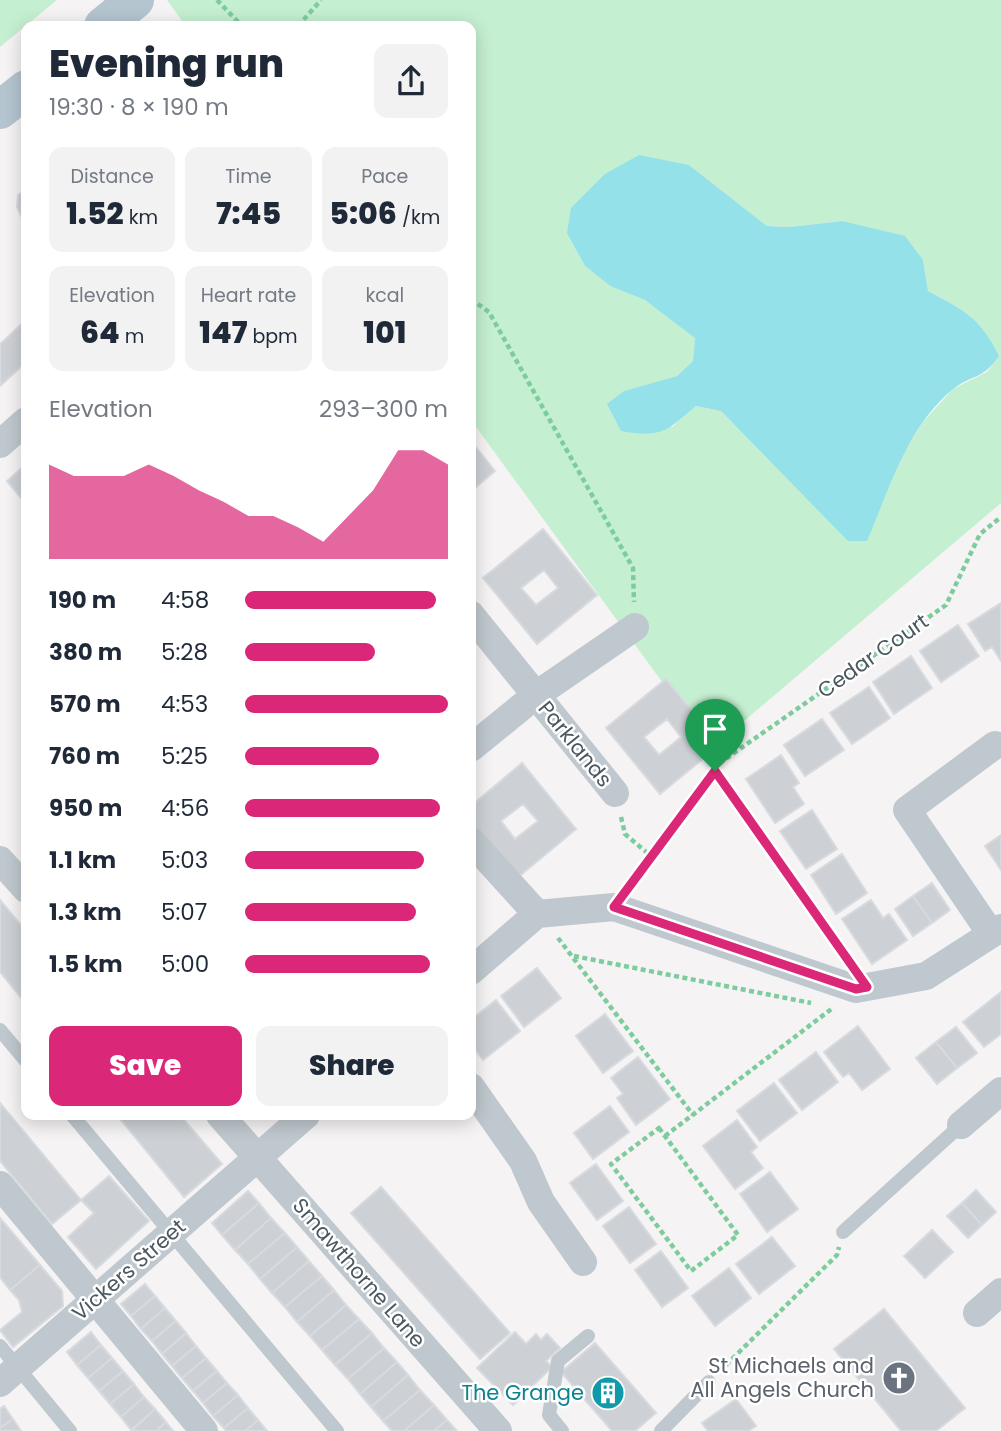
<!DOCTYPE html>
<html lang="en">
<head>
<meta charset="utf-8">
<style>
  body { margin:0; font-family:Poppins,sans-serif; background:#f2f2f3; color:#1f2937; height:100vh; display:flex; flex-direction:column; font-size:26px; white-space:nowrap }
  * { box-sizing:border-box; margin:0 }
  p { font-size:23px; color:#747a83 }
  .icon { flex:none; width:38px; height:38px; fill:none; stroke:currentColor; stroke-width:2; stroke-linecap:round; stroke-linejoin:round }
  .map { position:relative; flex:1; overflow:hidden }
  .panel { position:absolute; left:21px; top:21px; width:455px; height:1099px; display:flex; flex-direction:column; background:#fff; border-radius:14px; box-shadow:0 4px 18px #0003 }
  .panel>* { flex:none }
  .pin { position:absolute; display:grid; place-items:center; width:60px; height:60px; color:#fff; margin:-72px -30px; border-radius:50% 50% 50% 0; rotate:-45deg; box-shadow:0 0 7px #0007 }
  .pin .icon { rotate:45deg }
  .round { display:grid; place-items:center; flex:none; width:74px; height:74px; border-radius:14px; background:#f2f2f3 }
  .head { display:flex; align-items:center; justify-content:space-between; height:119px; padding:0 28px }
  h1 { font-size:38px; font-weight:800; line-height:52px }
  .figures { display:grid; grid-template-columns:repeat(3,1fr); gap:10px; height:119px; padding:7px 28px }
  .figures div { display:grid; align-content:center; border-radius:14px; background:#f2f2f3; text-align:center }
  .figures b { font-size:30px; font-weight:800 }
  .figures small { font-size:19px; font-weight:400 }
  .figures p { font-size:19px }
  .chart { height:196px; padding:14px 28px }
  .chart p { display:flex; justify-content:space-between }
  .chart svg { width:100%; height:126px; margin-top:7px; fill:#db2777; opacity:.7 }
  .cta { display:flex; gap:14px; margin-top:auto; padding:14px 28px }
  .cta a { flex:1; height:80px; border-radius:14px; background:#db2777; color:#fff; font-size:28px; font-weight:800; line-height:80px; text-align:center }
  .cta a+a { background:#f2f2f3; color:#1f2937 }
  ul { padding:0 28px; list-style:none; font-size:23px }
  li { display:grid; grid-template-columns:112px 84px 1fr; align-items:center; height:52px }
  li i { height:18px; border-radius:9px; background:#db2777 }
  .map>svg:first-child { display:block }
</style>
</head>
<body>
<div class="map">
<svg width="1001" height="1431" viewBox="0 0 1001 1431">
  <rect width="100%" height="100%" fill="#f5f3f3"/>
  <!-- green -->
  <path fill="#c5efd1" fill-rule="evenodd" d="M0 0H57L0 47Z
    M167 0H1001V503L711 749 471 420V26H186ZM689 165 767 226 790 227 842 221 923 260 928 291C965 311 980 317 999 356L987 372 953 389 923 422 848 540 721 411 696 406 672 427 625 391 677 376 693 361 695 337 645 300 610 286 585 266 568 233Z"/>
  <!-- water -->
  <path fill="#94e1ea" d="M639 155 689 165 767 226 790 227 842 221 905 236 923 260 928 291C965 311 980 317 999 356 982 381 971 374 952 390 907 427 889 490 867 541H848L721 411 696 406C666 432 661 438 621 431L607 404 624 391 677 376 693 361 695 338 645 300 610 286 585 266 567 233 571 208 605 174Z"/>
  <!-- building -->
  <path fill="#cdd0d5" stroke="#d7dade" stroke-width="2" fill-rule="evenodd" d="M26 190V226L17 207 18 195Z
    M26 320V362L0 386V344Z
    M471 441 495 471 471 491Z
    M26 464V504L7 481Z
    M543 529 597 595 537 644 483 578ZM544 570 558 588 536 605 521 588Z
    M1001 603V661L992 647 985 651 968 624Z
    M958 625 979 656 941 682 920 651Z
    M911 656 932 688 894 714 873 682Z
    M666 679 720 745 660 794 606 728ZM667 719 681 737 659 755 644 737Z
    M869 687 890 718 852 744 830 713Z
    M822 719 844 750 805 776 784 745Z
    M781 755 799 783 793 787 804 804 775 823 746 779Z
    M522 763 576 829 517 878 471 822V806ZM523 804 538 821 515 839 501 821Z
    M812 810 837 849 806 869 780 831Z
    M1001 835V870L985 846Z
    M842 854 867 893 836 914 811 875Z
    M932 883 950 910 932 923 913 896Z
    M913 896 932 923 913 936 895 909Z
    M0 900 26 931V1004L0 972Z
    M871 900 883 918 889 914 907 940 872 964 842 919Z
    M537 968 561 998 524 1027 501 996Z
    M1001 992V1034L984 1047 963 1022Z
    M496 1000 520 1031 483 1060 471 1044V1020Z
    M605 1014 633 1051 603 1073 576 1036Z
    M858 1026 890 1069 862 1090 849 1073 843 1077 824 1052Z
    M956 1027 977 1053 957 1068 936 1042Z
    M936 1042 957 1068 937 1084 916 1058Z
    M816 1052 838 1082 802 1110 779 1080Z
    M638 1057 670 1099 636 1125 617 1098 623 1094 611 1078Z
    M774 1083 797 1113 760 1141 737 1111Z
    M0 1103 81 1200 52 1224 0 1161Z
    M610 1106 629 1132 593 1159 574 1133Z
    M117 1115H180L222 1164 184 1197Z
    M737 1120 757 1147 751 1152 763 1168 735 1189 703 1146Z
    M596 1164 623 1201 597 1220 570 1183Z
    M770 1172 798 1209 767 1232 740 1194Z
    M109 1176 149 1221 96 1269 68 1237 94 1213 81 1200Z
    M381 1187 510 1333 480 1359 351 1213Z
    M976 1190 996 1212 982 1225 962 1203Z
    M248 1191 259 1203 222 1235 212 1223Z
    M259 1203 271 1218 235 1250 222 1235Z
    M962 1203 982 1225 968 1238 947 1216Z
    M629 1207 656 1244 630 1263 603 1226Z
    M0 1218 40 1265 10 1290 0 1277Z
    M271 1218 285 1233 248 1264 235 1250Z
    M932 1230 953 1252 925 1278 904 1256Z
    M285 1233 297 1247 260 1279 248 1264Z
    M772 1237 795 1266 759 1294 736 1264Z
    M297 1247 309 1261 272 1293 260 1279Z
    M661 1251 688 1288 662 1307 635 1270Z
    M309 1261 322 1276 285 1307 272 1293Z
    M40 1265 62 1291 63 1306 13 1347 0 1330 22 1312 19 1300 10 1290Z
    M729 1268 751 1298 715 1326 692 1296Z
    M322 1276 334 1290 297 1322 285 1307Z
    M145 1284 155 1296 131 1316 121 1304Z
    M334 1290 346 1305 310 1336 297 1322Z
    M155 1296 165 1308 141 1329 131 1316Z
    M346 1305 359 1319 322 1350 310 1336Z
    M165 1308 176 1321 152 1341 141 1329Z
    M884 1309 965 1408 936 1431H901L834 1349Z
    M359 1319 372 1333 335 1365 322 1350Z
    M176 1321 186 1333 162 1354 152 1341Z
    M91 1332 101 1345 77 1365 67 1352Z
    M515 1332 526 1344 536 1334 541 1340 547 1334 560 1348 546 1361 552 1367 513 1405 477 1368Z
    M186 1333 196 1346 172 1366 162 1354Z
    M372 1333 384 1348 348 1379 335 1365Z
    M595 1343 656 1413 635 1431H612L561 1372Z
    M101 1345 112 1358 88 1378 77 1365Z
    M196 1346 206 1358 182 1378 172 1366Z
    M384 1348 397 1362 360 1394 348 1379Z
    M112 1358 123 1371 99 1391 88 1378Z
    M206 1358 217 1371 193 1391 182 1378Z
    M397 1362 408 1375 371 1407 360 1394Z
    M123 1371 134 1384 110 1404 99 1391Z
    M217 1371 227 1383 203 1403 193 1391Z
    M408 1375 420 1390 383 1421 371 1407Z
    M227 1383 238 1395 213 1416 203 1403Z
    M134 1384 144 1397 121 1417 110 1404Z
    M420 1390 434 1405 404 1431H392L383 1421Z
    M238 1395 248 1408 224 1428 213 1416Z
    M144 1397 155 1409 131 1430 121 1417Z
    M736 1399 756 1426 748 1431H708L702 1423Z
    M434 1405 447 1420 434 1431H404Z
    M4 1406 13 1419 0 1428V1409Z
    M248 1408 258 1420 245 1431H226L224 1428Z
    M155 1409 166 1422 156 1431H132Z
    M13 1419 21 1431H0V1428Z
    M258 1420 267 1431H245Z
    M447 1420 457 1431H434Z
    M166 1422 173 1431H156Z"/>
  <g fill="none" stroke-linecap="round" stroke-linejoin="round">
    <!-- path -->
    <path stroke="#7dcc9d" stroke-width="4.5" stroke-dasharray="5 3.5" stroke-linecap="butt" d="M217 0 242 26
      M298 26 321 0
      M471 299 489 312 633 568 634 602
      M715 771 847 958
      M621 817 625 834 651 856
      M629 887 721 762 946 605 980 534 1001 517
      M558 938 693 1115
      M574 956 811 1003
      M659 1128 738 1235 691 1271 611 1164Z
      M665 1136 834 1007
      M720 1371 837 1255 839 1247"/>
    <!-- service -->
    <path stroke="#bfc8ce" stroke-width="14" d="M0 1030 26 1061
      M72 1115 337 1431
      M843 1232 961 1125
      M0 1346 70 1431
      M562 1431 549 1415 558 1361 588 1336
      M661 1431 709 1382"/>
    <!-- minor -->
    <path stroke="#bfc8ce" stroke-width="28" d="M0 444 26 421
      M471 615 615 793
      M471 748 536 695 635 627
      M471 841 537 914
      M0 860 26 889
      M991 934 907 810 995 745
      M471 971 537 914 614 907 856 989 926 976 1001 928
      M471 1087 523 1161 541 1202 583 1262
      M220 1115 498 1431
      M961 1125 1001 1091
      M0 1185 204 1431
      M977 1313 1001 1292
      M0 1383 306 1115"/>
    <!-- primary -->
    <path stroke="#b4c5d0" stroke-width="38" d="M103 26 135 0
      M0 110 26 89"/>
  </g>
  <g fill="none" stroke-linecap="round" stroke-linejoin="round">
    <defs>
      <path id="route" d="M715 771 867 987 856 989 614 907Z"/>
    </defs>
    <!-- route casing -->
    <use href="#route" stroke="#fff" stroke-width="14"/>
    <!-- route -->
    <use href="#route" stroke="#db2777" stroke-width="9"/>
  </g>
  <!-- icons -->
  <defs>
    <symbol id="church-disc" viewBox="-11 -11 22 22"><circle r="9.5" fill="#6b7280" stroke="#fff"/><path d="M-1.2-6h2.4v3.5h3.3v2.4h-3.3V6h-2.4V-.1h-3.3v-2.4h3.3Z" fill="#fff"/></symbol>
    <symbol id="building-disc" viewBox="-11 -11 22 22"><circle r="9.5" fill="#0f9aa8" stroke="#fff"/><path d="M-4-6H4V6H1V3H-1V6H-4ZM-2.5-4.3h1.7v1.8h-1.7ZM.8-4.3h1.7v1.8H.8ZM-2.5-1h1.7V.8h-1.7ZM.8-1h1.7V.8H.8Z" fill="#fff"/></symbol>
  </defs>
  <g fill-rule="evenodd">
    <use href="#church-disc" x="880" y="1359" width="38" height="38"/>
    <use href="#building-disc" x="589" y="1374" width="38" height="38"/>
  </g>
  <g text-anchor="middle" stroke-width="5" stroke-linejoin="round" paint-order="stroke">
    <!-- street labels -->
    <g font-size="21" fill="#4b5860" stroke="#fff">
      <text transform="translate(873 656) rotate(-35)" y="7">Cedar Court</text>
      <text transform="translate(575 744) rotate(51)" y="7">Parklands</text>
      <text transform="translate(129 1270) rotate(-41)" y="7">Vickers Street</text>
      <text transform="translate(359 1273) rotate(49)" y="7">Smawthorne Lane</text>
    </g>
    <!-- worship labels -->
    <g font-size="21" fill="#5b616d" stroke="#fff" text-anchor="end">
      <text x="874" y="1373">St Michaels and<tspan x="874" dy="24">All Angels Church</tspan></text>
    </g>
    <!-- culture labels -->
    <g font-size="21" fill="#0d838f" stroke="#fff" text-anchor="end">
      <text x="584" y="1400">The Grange</text>
    </g>
  </g>
</svg>
<div class="pin" style="left:715px;top:771px;background:#1e9e55"><svg class="icon" aria-label="arrive" viewBox="0 0 24 24"><path d="M6 21V4h12l-3 4 3 4H6"/></svg></div>
<section class="panel">
<div class="head"><div><h1>Evening run</h1><p>19:30 · 8 × 190 m</p></div><a class="round"><svg class="icon" aria-label="share" viewBox="0 0 24 24"><path d="M12 15V3M7 8l5-5 5 5M5 13v7h14v-7"/></svg></a></div>
<div class="figures">
<div><p>Distance</p><b>1.52<small> km</small></b></div>
<div><p>Time</p><b>7:45</b></div>
<div><p>Pace</p><b>5:06<small> /km</small></b></div>
</div>
<div class="figures">
<div><p>Elevation</p><b>64<small> m</small></b></div>
<div><p>Heart rate</p><b>147<small> bpm</small></b></div>
<div><p>kcal</p><b>101</b></div>
</div>
<div class="chart"><p><span>Elevation</span>293–300 m</p>
<svg viewBox="0 0 160 44" preserveAspectRatio="none"><path d="M0 44V11L10 15L20 15L30 15L40 11L50 15L60 20L70 24L80 29L90 29L100 33L110 38L120 29L130 20L140 6L150 6L160 11V44z"/></svg>
</div>
<ul>
<li><b>190 m</b>4:58<i style="width:94%"></i></li>
<li><b>380 m</b>5:28<i style="width:64%"></i></li>
<li><b>570 m</b>4:53<i style="width:100%"></i></li>
<li><b>760 m</b>5:25<i style="width:66%"></i></li>
<li><b>950 m</b>4:56<i style="width:96%"></i></li>
<li><b>1.1 km</b>5:03<i style="width:88%"></i></li>
<li><b>1.3 km</b>5:07<i style="width:84%"></i></li>
<li><b>1.5 km</b>5:00<i style="width:91%"></i></li>
</ul>
<div class="cta"><a>Save</a><a>Share</a></div>
</section>
</div>
</body>
</html>
